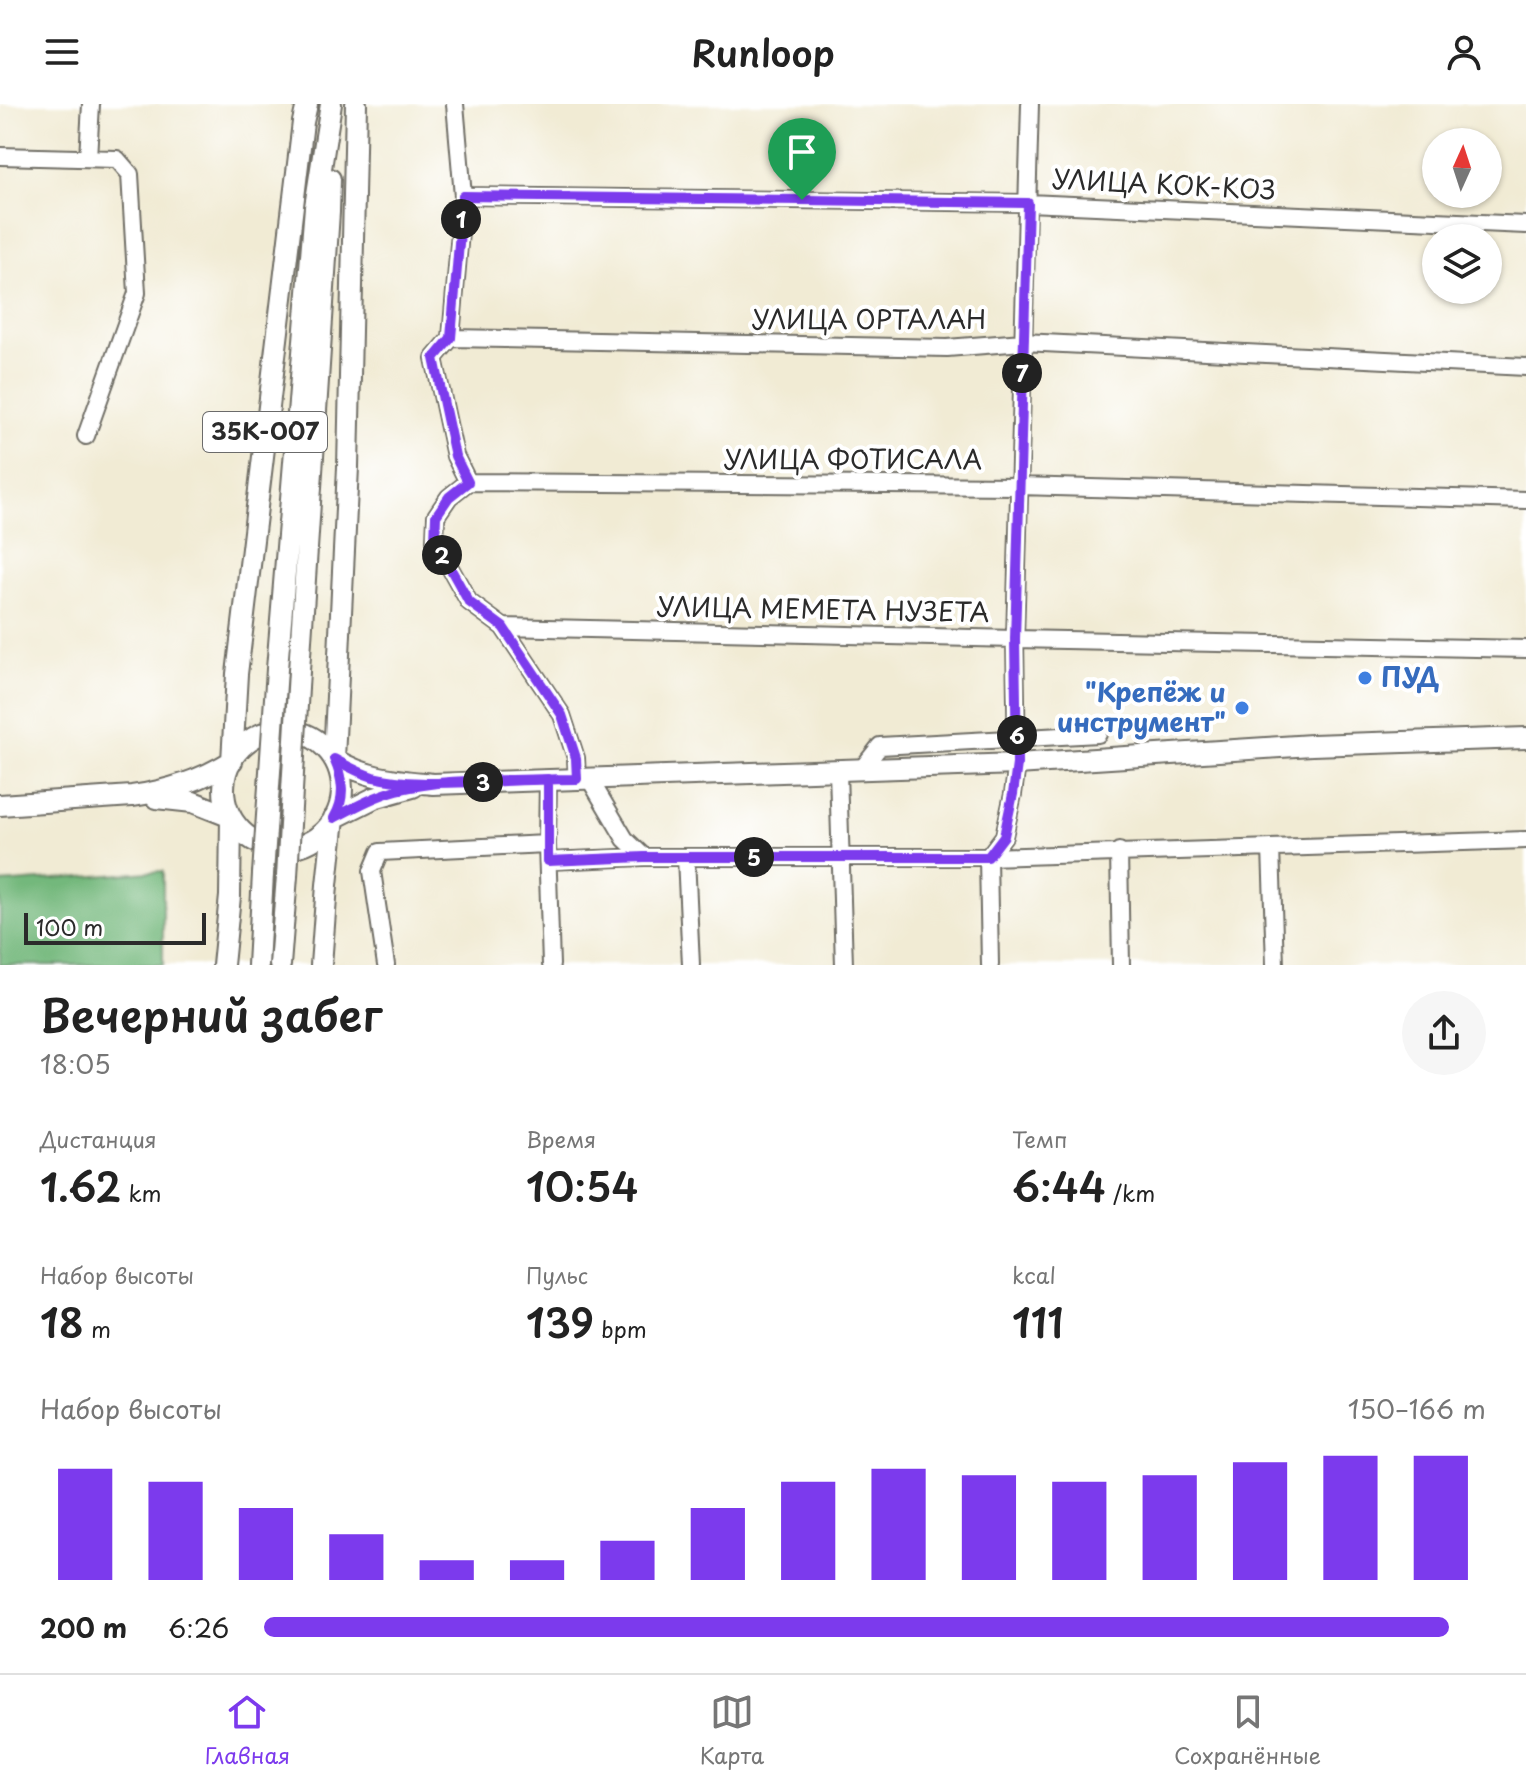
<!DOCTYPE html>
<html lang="ru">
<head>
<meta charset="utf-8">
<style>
  body { margin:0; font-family:"Playpen Sans",sans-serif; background:#f6f6f6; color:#222; height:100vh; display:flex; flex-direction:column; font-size:30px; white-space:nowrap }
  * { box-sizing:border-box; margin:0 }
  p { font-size:26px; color:#767676 }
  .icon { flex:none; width:44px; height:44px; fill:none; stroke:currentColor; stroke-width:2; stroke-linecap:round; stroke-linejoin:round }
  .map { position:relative; height:861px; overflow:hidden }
  .details { display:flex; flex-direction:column; background:#fff; flex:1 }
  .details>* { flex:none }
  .needle { width:52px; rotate:3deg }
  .buttons { position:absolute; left:1422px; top:24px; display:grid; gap:16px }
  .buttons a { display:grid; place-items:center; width:80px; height:80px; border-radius:50%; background:#fff; box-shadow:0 2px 6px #0004; font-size:40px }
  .scale { position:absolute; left:24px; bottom:20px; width:182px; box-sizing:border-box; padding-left:8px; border:4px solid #2b2b2b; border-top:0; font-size:22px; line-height:28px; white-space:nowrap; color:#2b2b2b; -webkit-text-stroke:6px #fff; paint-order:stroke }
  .pin { position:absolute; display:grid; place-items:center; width:68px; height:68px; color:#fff; margin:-82px -34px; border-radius:50% 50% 50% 0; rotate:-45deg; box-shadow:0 0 8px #0007 }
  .pin .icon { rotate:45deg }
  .km { position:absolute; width:40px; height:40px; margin:-20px; border-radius:50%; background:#222; color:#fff; font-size:22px; line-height:40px; text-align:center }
  .round { display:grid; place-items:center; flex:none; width:84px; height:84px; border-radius:42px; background:#f6f6f6 }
  .head { display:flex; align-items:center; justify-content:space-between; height:136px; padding:0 40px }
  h1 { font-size:44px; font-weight:600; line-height:60px }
  .stats { display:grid; grid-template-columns:repeat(3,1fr); gap:12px; height:136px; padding:8px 40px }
  .stats div { display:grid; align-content:center }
  .stats b { font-size:40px; font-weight:600 }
  .stats small { font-size:22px; font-weight:400 }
  .stats p { font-size:22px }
  .chart { height:224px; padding:16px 40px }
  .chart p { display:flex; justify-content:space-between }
  .chart svg { width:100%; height:144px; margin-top:8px; stroke:#7c3aed; stroke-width:6 }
  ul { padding:0 40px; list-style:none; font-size:26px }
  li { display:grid; grid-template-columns:128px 96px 1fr; align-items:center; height:60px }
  li i { height:20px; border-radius:10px; background:#7c3aed }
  header { display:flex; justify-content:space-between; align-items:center; height:104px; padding:0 40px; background:#fff; font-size:36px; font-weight:600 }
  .tabs { display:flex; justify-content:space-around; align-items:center; height:112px; border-top:2px solid #e0e0e0; background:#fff; font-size:22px; color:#767676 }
  .tabs a { display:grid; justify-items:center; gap:4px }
  .tabs .active { color:#7c3aed }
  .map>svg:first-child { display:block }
</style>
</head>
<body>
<header><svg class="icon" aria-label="menu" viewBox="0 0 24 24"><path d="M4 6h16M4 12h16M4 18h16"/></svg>Runloop<svg class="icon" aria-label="person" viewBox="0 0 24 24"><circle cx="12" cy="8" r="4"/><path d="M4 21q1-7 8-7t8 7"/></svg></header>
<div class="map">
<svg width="1526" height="861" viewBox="0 0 1526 861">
  <rect width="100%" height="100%" fill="#fff"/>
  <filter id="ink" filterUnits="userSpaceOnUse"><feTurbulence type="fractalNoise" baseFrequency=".0125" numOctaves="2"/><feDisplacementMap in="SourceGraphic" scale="16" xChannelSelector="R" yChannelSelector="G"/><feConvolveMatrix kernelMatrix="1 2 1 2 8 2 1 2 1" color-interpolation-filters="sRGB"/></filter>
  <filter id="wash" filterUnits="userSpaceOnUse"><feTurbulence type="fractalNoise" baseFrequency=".006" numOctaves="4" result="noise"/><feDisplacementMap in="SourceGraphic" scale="32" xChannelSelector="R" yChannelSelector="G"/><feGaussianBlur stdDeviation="1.8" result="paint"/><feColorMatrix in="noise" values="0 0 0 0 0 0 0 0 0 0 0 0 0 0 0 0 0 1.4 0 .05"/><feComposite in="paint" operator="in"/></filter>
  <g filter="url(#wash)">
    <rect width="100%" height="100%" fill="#f1ebd4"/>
    <!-- forest -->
    <path fill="#73b87b" stroke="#4f7253" stroke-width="2" d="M163 767V861H0V779Z"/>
  </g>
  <g filter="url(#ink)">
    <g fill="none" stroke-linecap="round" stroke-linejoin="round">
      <defs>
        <path id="minor" d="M455 0 463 92 451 234 434 254 455 352 468 378 449 393 436 412 435 437 469 498 503 523 562 611 576 654 577 675
          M0 52 117 55 130 70 137 189 86 332
          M88 54 91 0
          M463 92 1028 99 1526 121
          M451 234 947 244 1023 238 1526 263
          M468 378 1019 382 1526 396
          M503 523 1015 535 1526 545
          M861 666 880 642 1098 630
          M838 667 844 861
          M589 674 625 735 644 753
          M548 675 547 740 551 861
          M1271 744 1275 861
          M1119 747 1121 861
          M686 753 691 861
          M548 757 644 753H988L1526 736
          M386 861 372 767 380 748 547 740
          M990 861 988 753 1004 732 1013 690 1017 660 1015 535 1030 0"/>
        <path id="major" d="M356 0 348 363 334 655C368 675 394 676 433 680L1017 660 1312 641 1526 634
          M277 565 315 103 331 0
          M299 567 329 108 330 75
          M224 685a59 59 0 1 1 118 0a59 59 0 1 1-118 0Z
          M156 694 193 698 231 713 230 792 223 861
          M0 701 132 692C168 687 200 677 232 657L237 570 303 18 307 0
          M258 861 263 770
          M280 861 287 772
          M321 861 327 781 334 714 374 694 413 683"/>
      </defs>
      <!-- minor casing -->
      <use href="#minor" stroke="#706e66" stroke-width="20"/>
      <!-- major casing -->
      <use href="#major" stroke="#706e66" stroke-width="24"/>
      <!-- minor -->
      <use href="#minor" stroke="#fff" stroke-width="16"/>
      <!-- major -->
      <use href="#major" stroke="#fff" stroke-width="20"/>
      <defs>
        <path id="major-bridge" d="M263 770 277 565
          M287 772 299 567"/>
      </defs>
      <!-- major-bridge casing -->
      <use href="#major-bridge" stroke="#706e66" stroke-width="24" stroke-linecap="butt"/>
      <!-- major-bridge -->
      <use href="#major-bridge" stroke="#fff" stroke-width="20"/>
    </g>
  </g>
  <g fill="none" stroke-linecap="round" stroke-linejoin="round" filter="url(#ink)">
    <defs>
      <path id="route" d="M802 96 463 92 451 234 434 254 455 352 468 378 449 393 436 412 435 437 469 498 503 523 562 611 576 654 577 675C544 675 511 677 478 678 443 679 408 681 373 673 359 669 347 662 334 655 343 675 346 694 334 714 355 703 375 692 397 686 446 674 499 677 548 675V757L644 753H988L1004 732 1013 690 1017 660 1015 535 1028 99 802 96"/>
    </defs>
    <!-- route casing -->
    <use href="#route" stroke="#fff" stroke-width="16"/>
    <!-- route -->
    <use href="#route" stroke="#7c3aed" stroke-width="10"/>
  </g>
  <!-- markers -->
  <g fill="#3f7fe0" stroke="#fff" stroke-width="3">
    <circle cx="1365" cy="574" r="8"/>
    <circle cx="1242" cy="604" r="8"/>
  </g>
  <g text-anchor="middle" stroke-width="8" stroke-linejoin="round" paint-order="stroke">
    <!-- shield labels -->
    <rect fill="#fff" stroke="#6b6b6b" stroke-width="2" x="203" y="308" width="124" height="40" rx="6"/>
    <g font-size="24" font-weight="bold" fill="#2b2b2b">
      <text x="265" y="336">35К-007</text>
    </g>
    <!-- street labels -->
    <g font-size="26" fill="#2b2b2b" stroke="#fff">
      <text transform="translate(1164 81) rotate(3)" y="9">УЛИЦА КОК-КОЗ</text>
      <text x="869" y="225">УЛИЦА ОРТАЛАН</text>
      <text x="853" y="365">УЛИЦА ФОТИСАЛА</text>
      <text transform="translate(823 506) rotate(1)" y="9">УЛИЦА МЕМЕТА НУЗЕТА</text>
    </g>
    <!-- shop labels -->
    <g font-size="26" font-weight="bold" fill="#366cbe" stroke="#fff" text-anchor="start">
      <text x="1381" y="583">ПУД</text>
      <text x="1226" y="598" text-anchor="end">"Крепёж и<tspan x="1226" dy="30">инструмент"</tspan></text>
    </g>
  </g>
</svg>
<div class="buttons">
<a><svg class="needle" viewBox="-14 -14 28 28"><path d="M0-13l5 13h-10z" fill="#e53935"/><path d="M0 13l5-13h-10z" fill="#767676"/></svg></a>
<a><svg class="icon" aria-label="layers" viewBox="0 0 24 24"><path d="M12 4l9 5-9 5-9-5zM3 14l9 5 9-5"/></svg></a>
</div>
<div class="scale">100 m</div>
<div class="pin" style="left:802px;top:96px;background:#1e9e55"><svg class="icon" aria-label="arrive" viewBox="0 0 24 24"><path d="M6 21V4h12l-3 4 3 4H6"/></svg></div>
<b class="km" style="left:461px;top:115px">1</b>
<b class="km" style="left:442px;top:451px">2</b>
<b class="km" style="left:483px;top:678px">3</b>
<b class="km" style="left:754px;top:753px">5</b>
<b class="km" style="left:1017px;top:631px">6</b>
<b class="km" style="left:1022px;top:269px">7</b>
</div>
<section class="details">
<div class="head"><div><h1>Вечерний забег</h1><p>18:05</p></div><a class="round"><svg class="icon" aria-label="share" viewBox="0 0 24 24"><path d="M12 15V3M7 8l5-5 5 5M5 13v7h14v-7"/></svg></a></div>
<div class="stats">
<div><p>Дистанция</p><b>1.62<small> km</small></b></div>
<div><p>Время</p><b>10:54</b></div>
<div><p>Темп</p><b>6:44<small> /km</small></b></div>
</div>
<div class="stats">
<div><p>Набор высоты</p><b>18<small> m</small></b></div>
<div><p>Пульс</p><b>139<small> bpm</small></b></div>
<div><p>kcal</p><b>111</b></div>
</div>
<div class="chart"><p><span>Набор высоты</span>150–166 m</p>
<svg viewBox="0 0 160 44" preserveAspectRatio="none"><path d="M5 44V10M15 44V14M25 44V22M35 44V30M45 44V38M55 44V38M65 44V32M75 44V22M85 44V14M95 44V10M105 44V12M115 44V14M125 44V12M135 44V8M145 44V6M155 44V6"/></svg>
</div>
<ul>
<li><b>200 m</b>6:26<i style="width:97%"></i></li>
</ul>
</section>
<nav class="tabs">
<a class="active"><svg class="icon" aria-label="home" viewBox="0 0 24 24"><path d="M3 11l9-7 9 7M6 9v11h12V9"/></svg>Главная</a>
<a><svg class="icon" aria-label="map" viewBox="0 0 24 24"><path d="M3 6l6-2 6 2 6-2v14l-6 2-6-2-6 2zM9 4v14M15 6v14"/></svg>Карта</a>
<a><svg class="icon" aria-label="saved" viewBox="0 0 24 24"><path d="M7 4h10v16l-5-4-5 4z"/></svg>Сохранённые</a>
</nav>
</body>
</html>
